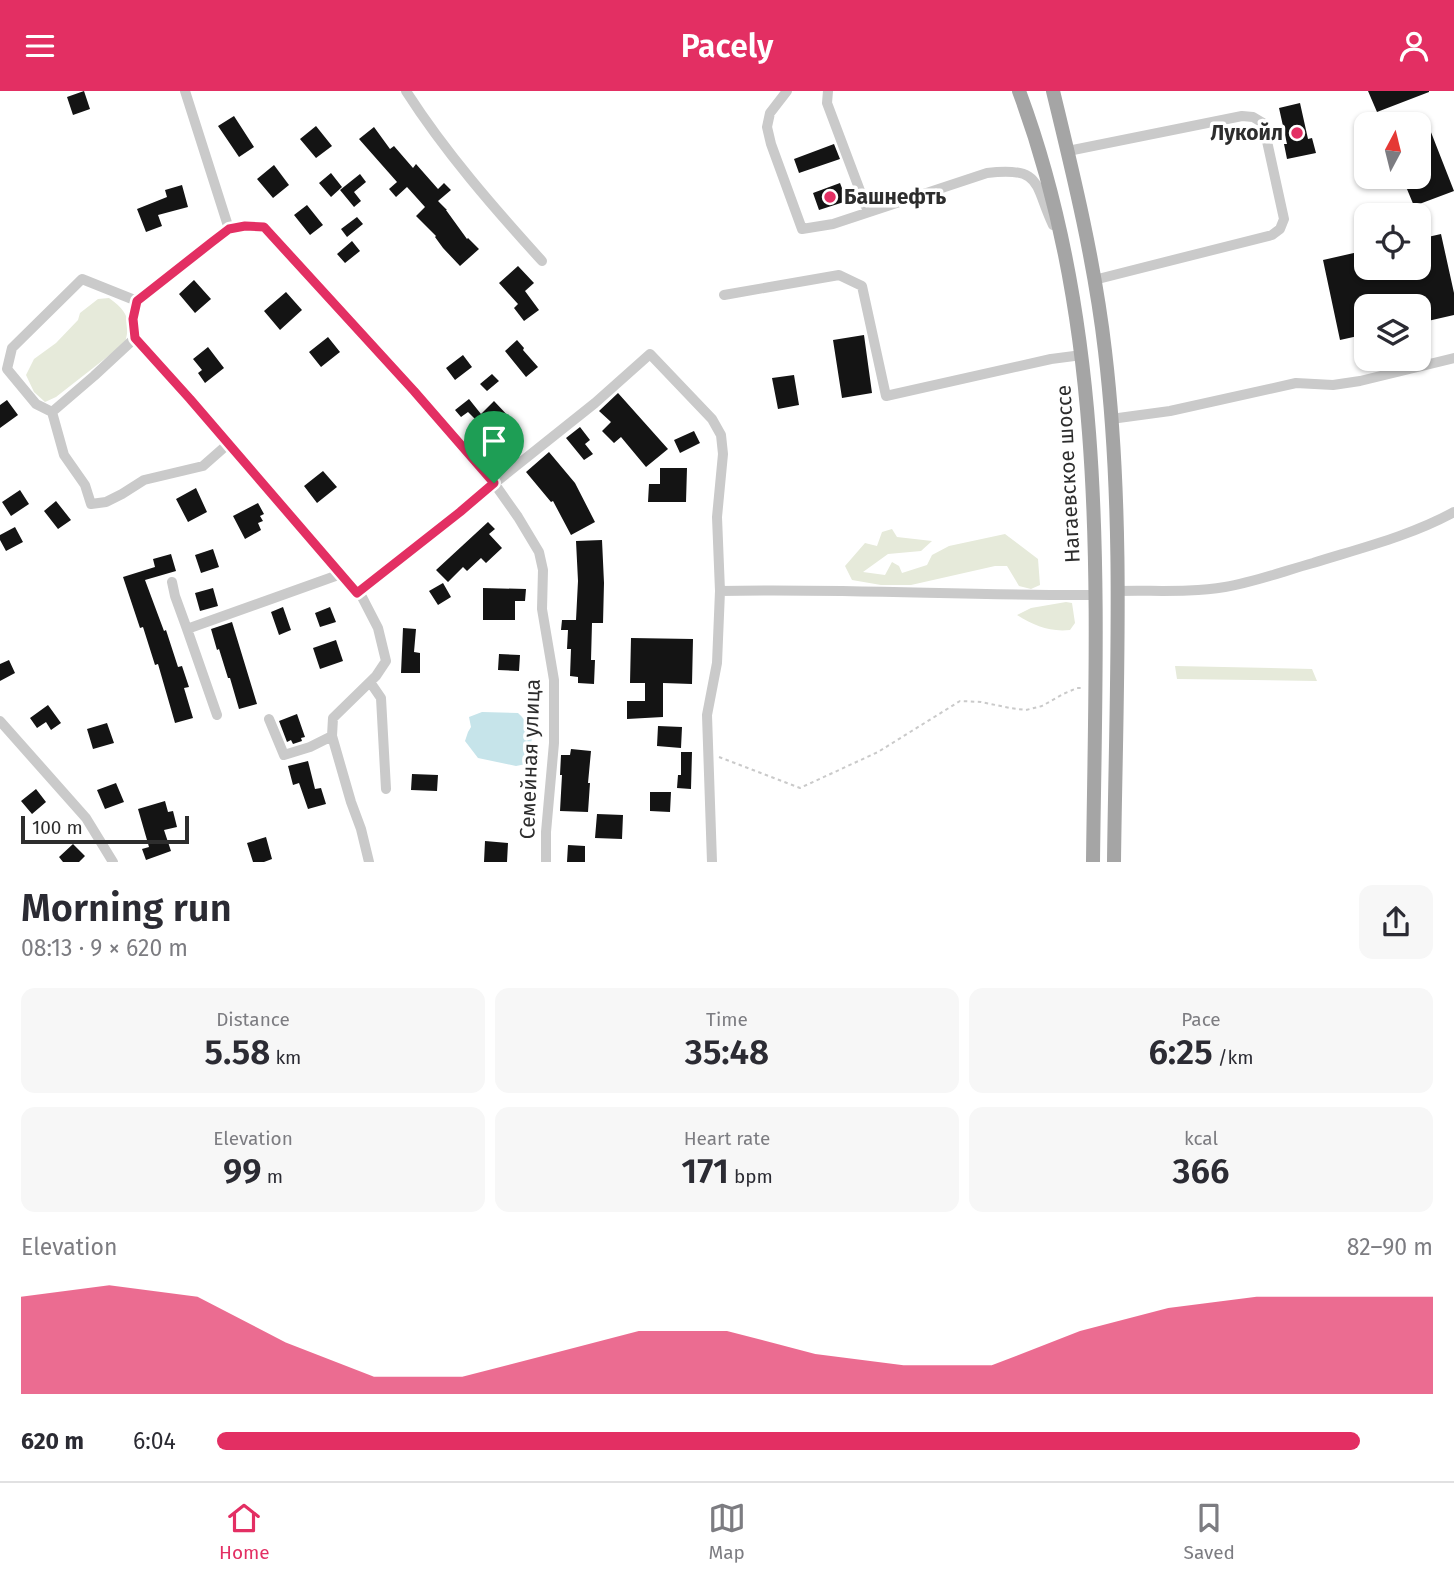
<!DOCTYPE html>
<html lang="en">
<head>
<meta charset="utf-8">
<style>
  body { margin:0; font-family:"Fira Sans",sans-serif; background:#f7f7f7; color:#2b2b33; height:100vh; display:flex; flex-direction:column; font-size:26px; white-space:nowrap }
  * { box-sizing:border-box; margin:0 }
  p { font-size:23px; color:#7c7c81 }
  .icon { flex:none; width:38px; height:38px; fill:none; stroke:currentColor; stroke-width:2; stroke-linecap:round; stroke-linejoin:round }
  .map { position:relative; height:771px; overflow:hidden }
  .drawer { display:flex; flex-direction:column; background:#fff; flex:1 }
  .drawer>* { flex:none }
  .needle { width:46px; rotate:7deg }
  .buttons { position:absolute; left:1354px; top:21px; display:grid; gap:14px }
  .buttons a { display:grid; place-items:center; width:77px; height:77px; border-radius:14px; background:#fff; box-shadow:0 2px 5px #0004; font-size:35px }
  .scale { position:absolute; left:21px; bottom:18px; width:168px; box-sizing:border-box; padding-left:7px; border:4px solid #2d2d2d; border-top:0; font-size:19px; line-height:24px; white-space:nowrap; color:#2d2d2d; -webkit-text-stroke:5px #fff; paint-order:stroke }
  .pin { position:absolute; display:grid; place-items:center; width:60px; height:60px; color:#fff; margin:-72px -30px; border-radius:50% 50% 50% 0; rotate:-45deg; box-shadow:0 0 7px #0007 }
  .pin .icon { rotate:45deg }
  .round { display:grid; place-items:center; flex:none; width:74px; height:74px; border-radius:14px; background:#f7f7f7 }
  .overview { display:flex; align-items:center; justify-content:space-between; height:119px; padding:0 21px }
  h1 { font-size:38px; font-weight:600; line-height:52px }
  .stats { display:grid; grid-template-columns:repeat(3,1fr); gap:10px; height:119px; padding:7px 21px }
  .stats div { display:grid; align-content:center; border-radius:14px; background:#f7f7f7; text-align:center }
  .stats b { font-size:35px; font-weight:600 }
  .stats small { font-size:19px; font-weight:400 }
  .stats p { font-size:19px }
  .chart { height:196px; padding:14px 21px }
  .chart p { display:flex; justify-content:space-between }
  .chart svg { width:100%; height:126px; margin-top:7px; fill:#e32f63; opacity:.7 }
  ul { padding:0 21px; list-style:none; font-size:23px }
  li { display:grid; grid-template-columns:112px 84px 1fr; align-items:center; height:52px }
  li i { height:18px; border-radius:9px; background:#e32f63 }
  header { display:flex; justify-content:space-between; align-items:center; height:91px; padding:0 21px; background:#e32f63; color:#fff; font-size:32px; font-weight:600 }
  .tab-bar { display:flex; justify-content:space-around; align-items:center; height:98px; border-top:2px solid #e1e1e2; background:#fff; font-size:19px; color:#7c7c81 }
  .tab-bar a { display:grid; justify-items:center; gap:4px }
  .tab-bar .current { color:#e32f63 }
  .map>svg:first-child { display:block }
</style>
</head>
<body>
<header><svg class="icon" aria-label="menu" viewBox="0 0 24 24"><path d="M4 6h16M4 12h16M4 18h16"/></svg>Pacely<svg class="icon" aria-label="person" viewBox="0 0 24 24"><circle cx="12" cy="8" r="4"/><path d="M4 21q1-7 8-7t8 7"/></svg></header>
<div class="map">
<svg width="1454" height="771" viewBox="0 0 1454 771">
  <rect width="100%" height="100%" fill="#fff"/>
  <!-- green -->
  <path fill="#e6eada" d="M109 207C128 221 131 228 125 252L56 306 45 311 34 301 26 284 34 268 56 252 78 229 80 222 98 208Z
    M892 438 897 446 932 450 921 460 888 463 863 481 885 484 892 471 899 475 902 482 927 474 932 464 949 455 1005 443 1038 468 1040 494 1031 498 1019 495 1007 475H995L911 494H881L852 489 845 475 865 452 877 455 882 441Z
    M1066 511 1072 512 1075 532 1070 539C1049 541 1035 535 1017 524L1031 517Z
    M1175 575 1312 578 1317 590 1177 588Z"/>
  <!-- water -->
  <path fill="#c6e4ea" d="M482 621 518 622C538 641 532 649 526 673L516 675 478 667 465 650 468 641 471 636 469 626Z"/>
  <!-- building -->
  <path fill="#141414" d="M84 0 90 18 73 24 67 6Z
    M1368 0H1429V1L1377 21Z
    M1300 12 1308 48 1312 47 1316 62 1287 68 1284 53H1287L1279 17Z
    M234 25 254 56 239 66 218 35Z
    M1427 31 1454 100 1414 115 1402 86H1419V34Z
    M316 35 332 55 316 67 300 48Z
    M374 36 390 58 394 55 413 77 416 73 438 98 444 92 451 99 438 110 447 119H446L467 148 468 147 479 158 460 175 443 157 435 146 436 145 416 125 425 116 407 96 396 106 389 98 397 91 359 48Z
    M834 53 840 68 799 82 794 68Z
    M274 74 289 94 273 107 257 88Z
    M331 82 342 96 331 106 319 92Z
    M360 83 366 91 354 101 361 110 354 116 340 99Z
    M840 92 847 110 819 119 813 102Z
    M182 94 188 116 158 124 162 135 146 141 137 118 167 106 165 99Z
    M307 114 323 134 310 144 294 124Z
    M357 126 363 133 347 146 341 138Z
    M1441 143 1454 202V224L1419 232V215H1367V243L1340 249 1323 169 1367 159V177H1419V148Z
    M352 150 360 160 345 172 337 163Z
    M518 175 534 192 525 200 539 219 524 230 514 217 518 213 499 192Z
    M194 189 211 208 195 222 179 203Z
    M286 201 302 219 280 239 264 220Z
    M864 244 872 302 842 307 833 249Z
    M328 246 340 261 321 276 309 261Z
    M517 249 524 257 523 259 538 276 526 286 505 260Z
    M208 256 224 277 205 292 198 282 202 279 193 268Z
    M463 264 472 276 455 289 446 277Z
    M492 283 499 290 487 300 480 293Z
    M794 284 799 314 778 318 772 287Z
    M618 302 668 358 646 376 621 346 614 352 602 340 611 331 599 320Z
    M469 308 481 323 494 310 512 329 494 347 468 321 461 326 455 319Z
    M7 309 18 324 0 337V314Z
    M580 336 590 349 585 353 593 363 584 369 566 347Z
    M694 340 700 352 680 362 674 349Z
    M549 361 575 392 595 431 571 444 553 410 551 411 526 381Z
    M660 377H687L686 411H648L649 393H660Z
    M323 380 337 396 317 412 304 395Z
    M196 397 207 421 188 431 176 408Z
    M20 399 29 413 11 425 2 411Z
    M56 410 71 429 58 438 44 420Z
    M258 412 264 423 260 425 263 430 258 432 261 439 245 448 233 425Z
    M488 431 495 438 489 443 502 457 486 472 481 467 467 480 463 476 448 491 436 479Z
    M15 436 23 451 6 460 0 449V444Z
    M602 449 604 492 603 532H592L591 569H595L594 593 578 592V586L570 585 571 558H567L568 539H561L562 529H576L578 490 576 450Z
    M213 458 219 476 201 482 195 464Z
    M171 463 176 480 145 489 164 540 166 539 178 576 182 575 189 596 184 597 193 627 175 632 158 573 155 574 143 536 140 537 123 486 155 476 153 468Z
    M443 492 451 506 438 514 429 500Z
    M213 497 218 515 200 520 195 502Z
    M483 497 526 498 525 510H515V529H483Z
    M283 516 291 539 279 544 271 521Z
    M330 516 336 531 320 536 315 522Z
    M232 531 257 613 239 618 230 587H228L219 558 217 559 211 538Z
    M403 537 416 538 414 561 420 562V582H401Z
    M631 547 693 548 692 593 663 592V626L627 628V610H645V592H630Z
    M336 549 343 570 320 578 313 557Z
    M499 563 520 564 519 580 498 579Z
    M9 569 15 582 0 590V573Z
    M48 614 61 632 51 639 46 631 37 637 30 627Z
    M297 623 305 646 301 647 302 650 293 653 291 649 287 651 279 630Z
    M107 632 114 652 93 658 87 638Z
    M658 635 682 636 681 657 657 655Z
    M571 658 591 660 588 692H590L588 721 560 720 562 684H560L561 664H570Z
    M681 661H692L691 698 677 697 678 684H681Z
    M308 670 315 698 321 697 326 713 308 718 299 692 293 694 288 675Z
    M412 683 438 684 437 700 411 699Z
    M116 692 124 711 105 718 97 699Z
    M36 698 46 711 32 723 21 710Z
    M650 701H671L670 721 650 720Z
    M165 710 168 721 173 720 177 736 164 739 171 760 146 769 142 758 149 756 138 718Z
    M597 723 623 724 622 748 595 747Z
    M266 746 272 768 264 771H253L247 752Z
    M485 750 508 752 507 771H484Z
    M73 753 85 765 79 771H63L59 766Z
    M568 754 585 755V771H567Z"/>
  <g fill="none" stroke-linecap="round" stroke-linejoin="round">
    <!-- path -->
    <path stroke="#cacaca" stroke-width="2" stroke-dasharray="3.5 3.5" stroke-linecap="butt" d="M719 666 800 697 878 661 960 610 981 611 1010 617 1026 619 1042 615 1063 603 1077 597H1082"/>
    <!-- minor -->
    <path stroke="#cacaca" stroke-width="10" d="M185 0 229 138 245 135 264 136 464 357 494 392 518 426 539 461 543 479 542 518 554 589V652L546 741V771
      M406 0C445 61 494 117 542 170
      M787 0 770 22 767 36 771 53 802 138 833 133 987 82C1043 75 1034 94 1053 134
      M828 0 827 12 868 121
      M1068 60 1242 25 1253 26 1263 32 1284 128 1280 138 1272 144 1094 189
      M229 138 212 151 137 210 133 228 135 247 190 308 362 506 378 537 386 570 376 585 333 627 332 645 351 711 361 738 369 771
      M724 204 839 184 862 195 886 305 1051 268 1082 264
      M135 247 94 285 52 321 64 364 85 394 91 413 106 411 122 403 144 389 203 375 228 353
      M52 321 36 313 7 278 12 257 82 188 137 210
      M1111 328 1170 320 1296 292 1333 294 1360 290 1454 267
      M172 491 175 505 187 538
      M720 500C846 497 970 505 1096 504
      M1117 500C1153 499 1190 502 1225 496 1255 491 1284 480 1313 472 1361 457 1410 445 1454 421
      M357 502 595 312 650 263 712 328 721 344 723 363 717 426 720 500 717 572 707 624 712 771
      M370 591 381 607 386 698
      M217 624 187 538 341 483
      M269 628 284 664 310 656 332 645
      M0 630 86 727 113 771"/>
    <!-- major -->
    <path stroke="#a5a5a5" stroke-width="14" d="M1019 0C1111 246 1096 513 1093 771
      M1053 0C1074 86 1095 173 1105 260 1125 429 1116 601 1114 771"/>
  </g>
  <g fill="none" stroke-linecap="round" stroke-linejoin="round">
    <defs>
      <path id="route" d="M245 135 264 136 414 300 494 392 460 421 357 502 190 308 135 247 133 228 137 210 212 151 229 138Z"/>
    </defs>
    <!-- route casing -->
    <use href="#route" stroke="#fff" stroke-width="14"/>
    <!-- route -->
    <use href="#route" stroke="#e32f63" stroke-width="9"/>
  </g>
  <!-- markers -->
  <g fill="#e32f63" stroke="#fff" stroke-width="2.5">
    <circle cx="1297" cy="42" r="7"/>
    <circle cx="830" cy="106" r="7"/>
  </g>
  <g text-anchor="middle" stroke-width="7" stroke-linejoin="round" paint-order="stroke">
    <!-- poi labels -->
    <g font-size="21" font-weight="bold" fill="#2d2d2d" stroke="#fff" text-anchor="end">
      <text x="1283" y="49">Лукойл</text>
      <text x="844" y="113" text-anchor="start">Башнефть</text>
    </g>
    <!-- street labels -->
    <g font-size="21" fill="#2d2d2d" stroke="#fff">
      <text transform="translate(1068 383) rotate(-93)" y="7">Нагаевское шоссе</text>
      <text transform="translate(530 668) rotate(-88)" y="7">Семейная улица</text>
    </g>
  </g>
</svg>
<div class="buttons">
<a><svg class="needle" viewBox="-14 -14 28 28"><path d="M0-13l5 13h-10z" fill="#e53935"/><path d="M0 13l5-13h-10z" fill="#7c7c81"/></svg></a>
<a><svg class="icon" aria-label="locate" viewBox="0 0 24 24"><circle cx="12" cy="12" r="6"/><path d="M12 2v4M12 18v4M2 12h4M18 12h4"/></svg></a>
<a><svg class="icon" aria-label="layers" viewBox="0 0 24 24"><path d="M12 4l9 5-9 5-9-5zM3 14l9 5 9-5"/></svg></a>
</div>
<div class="scale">100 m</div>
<div class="pin" style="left:494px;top:392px;background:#1e9e55"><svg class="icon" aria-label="arrive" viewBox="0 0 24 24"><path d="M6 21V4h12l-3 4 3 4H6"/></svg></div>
</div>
<section class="drawer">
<div class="overview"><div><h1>Morning run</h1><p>08:13 · 9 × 620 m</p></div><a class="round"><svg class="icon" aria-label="share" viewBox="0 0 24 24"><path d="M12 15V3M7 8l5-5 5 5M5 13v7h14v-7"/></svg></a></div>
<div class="stats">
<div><p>Distance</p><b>5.58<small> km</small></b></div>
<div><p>Time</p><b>35:48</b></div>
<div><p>Pace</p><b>6:25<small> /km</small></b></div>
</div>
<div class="stats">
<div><p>Elevation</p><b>99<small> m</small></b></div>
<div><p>Heart rate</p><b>171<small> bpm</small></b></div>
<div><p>kcal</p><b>366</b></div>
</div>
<div class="chart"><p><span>Elevation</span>82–90 m</p>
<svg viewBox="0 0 160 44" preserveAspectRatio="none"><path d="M0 44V10L10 6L20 10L30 26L40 38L50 38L60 30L70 22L80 22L90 30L100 34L110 34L120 22L130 14L140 10L150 10L160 10V44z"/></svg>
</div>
<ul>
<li><b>620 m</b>6:04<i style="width:94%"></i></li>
</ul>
</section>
<nav class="tab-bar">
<a class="current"><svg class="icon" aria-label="home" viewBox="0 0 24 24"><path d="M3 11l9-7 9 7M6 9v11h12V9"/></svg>Home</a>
<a><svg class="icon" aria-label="map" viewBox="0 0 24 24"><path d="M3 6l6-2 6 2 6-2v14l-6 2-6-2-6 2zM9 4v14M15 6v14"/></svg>Map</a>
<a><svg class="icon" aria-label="saved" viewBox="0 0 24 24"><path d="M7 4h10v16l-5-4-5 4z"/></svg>Saved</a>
</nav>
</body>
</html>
